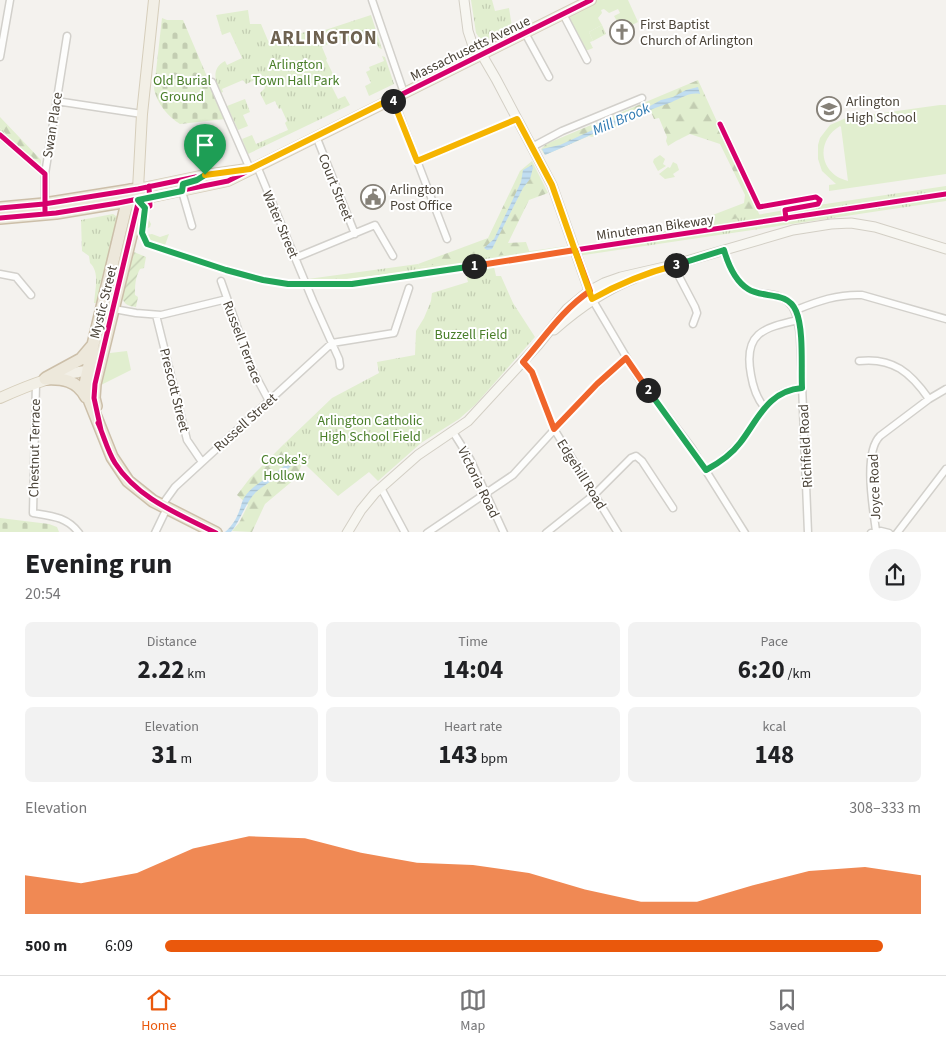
<!DOCTYPE html>
<html lang="en">
<head>
<meta charset="utf-8">
<style>
  body { margin:0; font-family:"Source Sans 3",sans-serif; background:#f2f2f2; color:#202124; height:100vh; display:flex; flex-direction:column; font-size:19px; white-space:nowrap }
  * { box-sizing:border-box; margin:0 }
  p { font-size:16px; color:#757577 }
  .icon { flex:none; width:28px; height:28px; fill:none; stroke:currentColor; stroke-width:2; stroke-linecap:round; stroke-linejoin:round }
  .map { position:relative; height:532px; overflow:hidden }
  .panel { display:flex; flex-direction:column; background:#fff; flex:1 }
  .panel>* { flex:none }
  .pin { position:absolute; display:grid; place-items:center; width:42px; height:42px; color:#fff; margin:-51px -21px; border-radius:50% 50% 50% 0; rotate:-45deg; box-shadow:0 0 5px #0007 }
  .pin .icon { rotate:45deg }
  .km { position:absolute; width:25px; height:25px; margin:-12px; border-radius:50%; background:#222; color:#fff; font-size:14px; line-height:25px; text-align:center }
  .round { display:grid; place-items:center; flex:none; width:52px; height:52px; border-radius:26px; background:#f2f2f2 }
  .headline { display:flex; align-items:center; justify-content:space-between; height:85px; padding:0 25px }
  h1 { font-size:28px; font-weight:700; line-height:38px }
  .stats { display:grid; grid-template-columns:repeat(3,1fr); gap:8px; height:85px; padding:5px 25px }
  .stats div { display:grid; align-content:center; border-radius:8px; background:#f2f2f2; text-align:center }
  .stats b { font-size:25px; font-weight:700 }
  .stats small { font-size:14px; font-weight:400 }
  .stats p { font-size:14px }
  .chart { height:140px; padding:10px 25px }
  .chart p { display:flex; justify-content:space-between }
  .chart svg { width:100%; height:90px; margin-top:5px; fill:#ea580c; opacity:.7 }
  ul { padding:0 25px; list-style:none; font-size:16px }
  li { display:grid; grid-template-columns:80px 60px 1fr; align-items:center; height:38px }
  li i { height:12px; border-radius:6px; background:#ea580c }
  .tabs { display:flex; justify-content:space-around; align-items:center; height:70px; border-top:1px solid #e0e0e0; background:#fff; font-size:14px; color:#757577 }
  .tabs a { display:grid; justify-items:center; gap:2px }
  .tabs .on { color:#ea580c }
  .map>svg:first-child { display:block }
</style>
</head>
<body>
<div class="map">
<svg width="946" height="533" viewBox="0 0 946 533">
  <defs>
    <pattern id="forest-firs" width="22" height="20" patternUnits="userSpaceOnUse" patternTransform="scale(1.25)"><rect width="22" height="20" fill="#e1eecf"/><path d="M5 1l3.5 6h-7zM16 11l3.5 6h-7z" fill="#c3cdb2"/></pattern>
    <pattern id="cemetery-stones" width="16" height="16" patternUnits="userSpaceOnUse" patternTransform="scale(1.25)"><rect width="16" height="16" fill="#e1eecf"/><path d="M2 7V4a2 2 0 0 1 4 0v3zM10 15v-3a2 2 0 0 1 4 0v3z" fill="#c3cdb2"/></pattern>
    <pattern id="park-tufts" width="24" height="20" patternUnits="userSpaceOnUse" patternTransform="scale(1.25)"><rect width="24" height="20" fill="#e1eecf"/><path d="M3 7l-1-3M5 7V3M7 7l1-3M15 17l-1-3M17 17v-4M19 17l1-3" fill="none" stroke="#c3cdb2"/></pattern>
    <pattern id="garden-furrows" width="10" height="10" patternUnits="userSpaceOnUse" patternTransform="scale(1.25)"><rect width="10" height="10" fill="#e1eecf"/><path d="M-1 1l2-2M0 10L10 0M9 11l2-2" fill="none" stroke="#c3cdb2"/></pattern>
    <pattern id="water-rules" width="6" height="5" patternUnits="userSpaceOnUse" patternTransform="scale(1.25)"><rect width="6" height="5" fill="#c0ddf1"/><path d="M0 2.5h6" fill="none" stroke="#a6bfcf"/></pattern>
  </defs>
  <rect width="100%" height="100%" fill="#f4f2ee"/>
  <!-- grass -->
  <path fill="#e1eecf" fill-rule="evenodd" d="M591 0H628L638 22 622 30 614 16 620 13 618 9 609 13 604 9 601 10 602 13 598 18 602 25 589 32 593 41 590 42 593 48 583 52 563 14Z
    M940 105H946V174L829 191V185L836 184 822 171 818 159V145L820 138 830 125 846 118ZM840 126 841 127 848 181C819 174 815 141 840 126Z
    M660 155 665 159 663 164 666 166 658 171 653 162 654 159Z
    M673 162 677 164 679 170 673 174 675 177 665 179 659 174 668 167 670 168Z
    M146 218H148L151 224 150 227 144 230 146 235 152 234 160 237 169 234 164 248 147 242 143 232Z
    M127 351 131 370 101 385 110 353Z"/>
  <!-- forest -->
  <path fill="url(#forest-firs)" d="M698 80 760 216 671 231 744 203 745 195 720 144 690 134 676 141 668 146 666 141 667 137 659 118 654 119 651 112 592 137 589 136 545 155 541 149 546 144Z
    M0 117 41 160V164L21 148 0 128Z
    M532 161 548 193 529 200 508 243 526 242 530 253 420 267 418 264 488 238 520 171Z
    M284 444 303 462 296 478 265 504 252 532 232 531 239 523 248 505 237 495 250 478Z"/>
  <!-- cemetery -->
  <path fill="url(#cemetery-stones)" d="M162 18 167 20H183L225 119 180 124C168 117 157 103 154 89Z
    M0 518 49 524 57 527 59 532H0Z"/>
  <!-- park -->
  <path fill="url(#park-tufts)" d="M471 0H492L495 11 509 8 512 27 486 40 480 39 476 33Z
    M248 10 250 24H261L269 43 305 32 316 33 371 15 382 49 379 48C368 27 360 39 343 43L340 38 322 47 327 59 326 60 335 78 329 81 338 99 345 96 350 105 248 154 242 139 252 135 256 144 288 130 285 123 287 121 281 108 279 109 275 101 266 105 260 93 265 88 263 84 266 82 260 73 257 74 259 78 246 84 243 80 222 89 223 92 220 93C215 82 211 68 225 61L227 65 242 58 230 32 222 35 216 15Z
    M602 25 606 34 593 41 589 32Z
    M382 56 385 57 394 84 369 96 365 86 371 83 366 72 370 70 369 67 384 61Z
    M245 99 250 112 243 115 248 126 238 130 227 106Z
    M0 128 41 165 40 172 0 141Z
    M946 186V201L584 255 568 254 494 267 496 276H501L513 303 535 337 475 405 459 419 421 443 378 481 369 472 338 496 284 444 332 398 379 373 377 362 415 355 416 331 424 318 431 301 432 293 468 282 465 271C414 279 362 289 310 289 272 288 237 276 202 265 182 258 162 253 144 244L140 232 143 217 146 218C144 227 140 237 150 243 197 256 243 279 293 281L418 264 420 267 566 246 581 247 607 241 785 210Z
    M113 214 119 218 97 303H94C95 290 100 272 90 263L89 256 82 251 81 220Z"/>
  <!-- garden -->
  <path fill="url(#garden-furrows)" d="M134 252 146 257 144 268 140 269C135 278 135 286 135 295L138 297 136 307C129 306 124 305 122 297Z"/>
  <!-- water -->
  <path fill="url(#water-rules)" d="M698 87 700 94C690 92 681 98 672 102 629 117 587 137 545 155L542 149 560 145 623 116 639 112 661 100 673 97 686 90Z
    M532 165 533 168 530 179 523 188 492 249 487 250 484 248 494 239 521 182 523 170Z
    M287 463 291 466C280 478 267 482 256 492 245 503 241 520 231 532H225C232 526 237 518 240 509 241 506 242 501 244 498 254 481 275 477 287 463Z"/>
  <g fill="none" stroke-linecap="round" stroke-linejoin="round">
    <defs>
      <path id="street" d="M372 0 404 93
        M563 14 587 60
        M525 33 549 77
        M0 57 10 0
        M212 82 250 169
        M393 98 447 239
        M56 101 142 114
        M316 136 355 234
        M532 147 562 131 642 98
        M417 161 517 119
        M257 166 313 301 339 359 340 366
        M181 188 192 226
        M45 206V174L67 36
        M724 250C728 264 736 282 749 290 754 293 761 293 768 294 794 297 797 312 800 335L808 533
        M295 258 375 225 393 256
        M673 265 695 307 697 313 693 324
        M0 274 16 277 31 295
        M221 281 252 369 269 401
        M592 299 638 377 691 447 745 533
        M114 309 136 313 161 315 227 299
        M796 310C818 301 838 294 862 295L946 319
        M156 315 187 440 202 462
        M859 361C893 357 911 373 929 399
        M523 362 532 372 554 429 618 533
        M36 383 33 513C52 516 67 517 79 533
        M764 407C756 397 753 387 751 375 743 333 763 328 798 320
        M453 432 470 459 504 533
        M706 471C718 463 728 456 737 446 758 423 765 390 802 388
        M381 488 405 533
        M162 505 175 487 332 343 394 333 409 288
        M876 531C873 508 863 453 880 436L929 399 946 389
        M155 533 167 508
        M427 533 513 475 585 396 626 358
        M546 533 595 494 631 458 636 456 642 461 673 508
        M871 533 881 531 889 533
        M897 533 946 469"/>
      <path id="secondary" d="M464 0 468 31 473 46 482 55 496 79 552 185 592 299
        M554 330C579 308 604 290 635 278
        M347 533 361 510 375 493 418 455 468 421 538 345 567 309 589 291 604 283 621 277 673 265 793 230 831 224 851 223 875 227 946 249"/>
      <path id="primary" d="M154 0 142 114 138 189 205 175 247 169
        M138 200 228 181 591 0
        M0 398C31 384 60 373 94 370"/>
      <path id="highway" d="M130 190 93 345 85 384 86 392 112 457 128 481 153 501 216 533
        M0 208 44 204 138 189 137 211 95 384 94 398 96 406
        M0 218 56 213 134 200
        M46 378 81 359 92 346
        M45 379C62 378 77 380 86 397"/>
    </defs>
    <!-- street casing -->
    <use href="#street" stroke="#d2d0cb" stroke-width="9"/>
    <!-- secondary casing -->
    <use href="#secondary" stroke="#d3cfc5" stroke-width="11"/>
    <!-- primary casing -->
    <use href="#primary" stroke="#d6cebb" stroke-width="12"/>
    <!-- highway casing -->
    <use href="#highway" stroke="#ccbfa9" stroke-width="14"/>
    <!-- street -->
    <use href="#street" stroke="#fdfdfc" stroke-width="6"/>
    <!-- secondary -->
    <use href="#secondary" stroke="#f7f6f1" stroke-width="9"/>
    <!-- primary -->
    <use href="#primary" stroke="#f2efe6" stroke-width="10"/>
    <!-- highway -->
    <use href="#highway" stroke="#ede8db" stroke-width="11"/>
    <defs>
      <path id="cycleway" d="M720 124 759 207 816 197 820 200 818 204 785 210 786 219
        M0 135 45 174V211
        M149 186 150 206 145 207 142 233 147 244 226 270 263 280 288 284H339L453 270 575 250 946 194
        M0 208 44 204 138 189 205 175 244 169
        M0 218 56 213 118 203 228 181 591 0
        M98 423C104 436 107 450 115 463 138 499 179 514 216 533
        M101 430 94 398 95 384 138 203"/>
    </defs>
    <!-- cycleway casing -->
    <use href="#cycleway" stroke="#fff" stroke-width="8"/>
    <!-- cycleway -->
    <use href="#cycleway" stroke="#d6006c" stroke-width="5"/>
  </g>
  <g fill="none" stroke-linecap="round" stroke-linejoin="round">
    <defs>
      <path id="split-1" d="M205 175 197 180 183 184 182 191 138 200 145 208 142 233 147 244 226 270 263 280 288 284H352L474 266"/>
      <path id="split-2" d="M474 266 575 250 590 291C562 310 545 337 523 362L532 372 554 429 597 384 626 358 648 390"/>
      <path id="split-3" d="M648 390 706 470C719 463 731 455 740 443 758 420 767 391 802 388 801 368 804 329 796 311 787 290 763 299 748 289 735 281 728 264 724 250L676 265"/>
      <path id="split-4" d="M393 101 417 161 517 119 552 185 592 299C620 283 645 273 676 265"/>
      <path id="split-5" d="M205 175 250 169 393 98V101"/>
    </defs>
    <!-- split-1 casing -->
    <use href="#split-1" stroke="#fff" stroke-width="10"/>
    <!-- split-2 casing -->
    <use href="#split-2" stroke="#fff" stroke-width="10"/>
    <!-- split-3 casing -->
    <use href="#split-3" stroke="#fff" stroke-width="10"/>
    <!-- split-4 casing -->
    <use href="#split-4" stroke="#fff" stroke-width="10"/>
    <!-- split-5 casing -->
    <use href="#split-5" stroke="#fff" stroke-width="10"/>
    <!-- split-1 -->
    <use href="#split-1" stroke="#22a559" stroke-width="6"/>
    <!-- split-2 -->
    <use href="#split-2" stroke="#f0652b" stroke-width="6"/>
    <!-- split-3 -->
    <use href="#split-3" stroke="#22a559" stroke-width="6"/>
    <!-- split-4 -->
    <use href="#split-4" stroke="#f5b400" stroke-width="6"/>
    <!-- split-5 -->
    <use href="#split-5" stroke="#f5b400" stroke-width="6"/>
  </g>
  <!-- icons -->
  <defs>
    <symbol id="church-ring" viewBox="-11 -11 22 22"><circle r="9.5" fill="#fff" stroke="#868178" stroke-width="1.5"/><path d="M-1.2-6h2.4v3.5h3.3v2.4h-3.3V6h-2.4V-.1h-3.3v-2.4h3.3Z" fill="#868178"/></symbol>
    <symbol id="school-ring" viewBox="-11 -11 22 22"><circle r="9.5" fill="#fff" stroke="#868178" stroke-width="1.5"/><path d="M0-5L7-2L0 1L-7-2ZM-4 1L0 2.5L4 1V4Q0 6-4 4Z" fill="#868178"/></symbol>
    <symbol id="civic-ring" viewBox="-11 -11 22 22"><circle r="9.5" fill="#fff" stroke="#868178" stroke-width="1.5"/><path d="M-.6-6.5H3V-4.5H.6V-3L4-1V1h2V6H-6V1h2V-1L-.6-3ZM-1.2 2.5V6h2.4V2.5Z" fill="#868178"/></symbol>
  </defs>
  <g fill-rule="evenodd">
    <use href="#church-ring" x="608" y="18" width="28" height="28"/>
    <use href="#school-ring" x="815" y="95" width="28" height="28"/>
    <use href="#civic-ring" x="359" y="183" width="28" height="28"/>
  </g>
  <g text-anchor="middle" stroke-width="4" stroke-linejoin="round" paint-order="stroke">
    <!-- poi labels -->
    <g font-size="14" fill="#4b4439" stroke="#fff" text-anchor="start">
      <text x="640" y="29">First Baptist<tspan x="640" dy="16">Church of Arlington</tspan></text>
      <text x="846" y="106">Arlington<tspan x="846" dy="16">High School</tspan></text>
      <text x="390" y="194">Arlington<tspan x="390" dy="16">Post Office</tspan></text>
    </g>
    <!-- street labels -->
    <g font-size="14" fill="#4b4439" stroke="#fff">
      <text transform="translate(470 48) rotate(-26)" y="5">Massachusetts Avenue</text>
      <text transform="translate(52 125) rotate(-81)" y="5">Swan Place</text>
      <text transform="translate(336 187) rotate(68)" y="5">Court Street</text>
      <text transform="translate(281 224) rotate(67)" y="5">Water Street</text>
      <text transform="translate(655 227) rotate(-8)" y="5">Minuteman Bikeway</text>
      <text transform="translate(103 302) rotate(-76)" y="5">Mystic Street</text>
      <text transform="translate(243 342) rotate(69)" y="5">Russell Terrace</text>
      <text transform="translate(175 390) rotate(76)" y="5">Prescott Street</text>
      <text transform="translate(245 422) rotate(-42)" y="5">Russell Street</text>
      <text transform="translate(805 446) rotate(-93)" y="5">Richfield Road</text>
      <text transform="translate(34 448) rotate(-89)" y="5">Chestnut Terrace</text>
      <text transform="translate(582 474) rotate(58)" y="5">Edgehill Road</text>
      <text transform="translate(479 482) rotate(64)" y="5">Victoria Road</text>
      <text transform="translate(874 487) rotate(-92)" y="5">Joyce Road</text>
    </g>
    <!-- park labels -->
    <g font-size="14" fill="#4a7f2a" stroke="#fff">
      <text x="296" y="69">Arlington<tspan x="296" dy="16">Town Hall Park</tspan></text>
      <text x="182" y="85">Old Burial<tspan x="182" dy="16">Ground</tspan></text>
      <text x="471" y="339">Buzzell Field</text>
      <text x="370" y="425">Arlington Catholic<tspan x="370" dy="16">High School Field</tspan></text>
      <text x="284" y="464">Cooke's<tspan x="284" dy="16">Hollow</tspan></text>
    </g>
    <!-- water labels -->
    <g font-size="15" font-style="italic" fill="#2e7ab2" stroke="#fff">
      <text transform="translate(621 119) rotate(-23)" y="5">Mill Brook</text>
    </g>
    <!-- district labels -->
    <g font-size="19" font-weight="bold" letter-spacing="1" fill="#6e6250" stroke="#fff">
      <text x="324" y="44">ARLINGTON</text>
    </g>
  </g>
</svg>
<div class="pin" style="left:205px;top:175px;background:#1e9e55"><svg class="icon" aria-label="arrive" viewBox="0 0 24 24"><path d="M6 21V4h12l-3 4 3 4H6"/></svg></div>
<b class="km" style="left:474px;top:266px">1</b>
<b class="km" style="left:648px;top:390px">2</b>
<b class="km" style="left:676px;top:265px">3</b>
<b class="km" style="left:393px;top:101px">4</b>
</div>
<section class="panel">
<div class="headline"><div><h1>Evening run</h1><p>20:54</p></div><a class="round"><svg class="icon" aria-label="share" viewBox="0 0 24 24"><path d="M12 15V3M7 8l5-5 5 5M5 13v7h14v-7"/></svg></a></div>
<div class="stats">
<div><p>Distance</p><b>2.22<small> km</small></b></div>
<div><p>Time</p><b>14:04</b></div>
<div><p>Pace</p><b>6:20<small> /km</small></b></div>
</div>
<div class="stats">
<div><p>Elevation</p><b>31<small> m</small></b></div>
<div><p>Heart rate</p><b>143<small> bpm</small></b></div>
<div><p>kcal</p><b>148</b></div>
</div>
<div class="chart"><p><span>Elevation</span>308–333 m</p>
<svg viewBox="0 0 160 44" preserveAspectRatio="none"><path d="M0 44V25L10 29L20 24L30 12L40 6L50 7L60 14L70 19L80 20L90 24L100 32L110 38L120 38L130 30L140 23L150 21L160 25V44z"/></svg>
</div>
<ul>
<li><b>500 m</b>6:09<i style="width:95%"></i></li>
</ul>
</section>
<nav class="tabs">
<a class="on"><svg class="icon" aria-label="home" viewBox="0 0 24 24"><path d="M3 11l9-7 9 7M6 9v11h12V9"/></svg>Home</a>
<a><svg class="icon" aria-label="map" viewBox="0 0 24 24"><path d="M3 6l6-2 6 2 6-2v14l-6 2-6-2-6 2zM9 4v14M15 6v14"/></svg>Map</a>
<a><svg class="icon" aria-label="saved" viewBox="0 0 24 24"><path d="M7 4h10v16l-5-4-5 4z"/></svg>Saved</a>
</nav>
</body>
</html>
